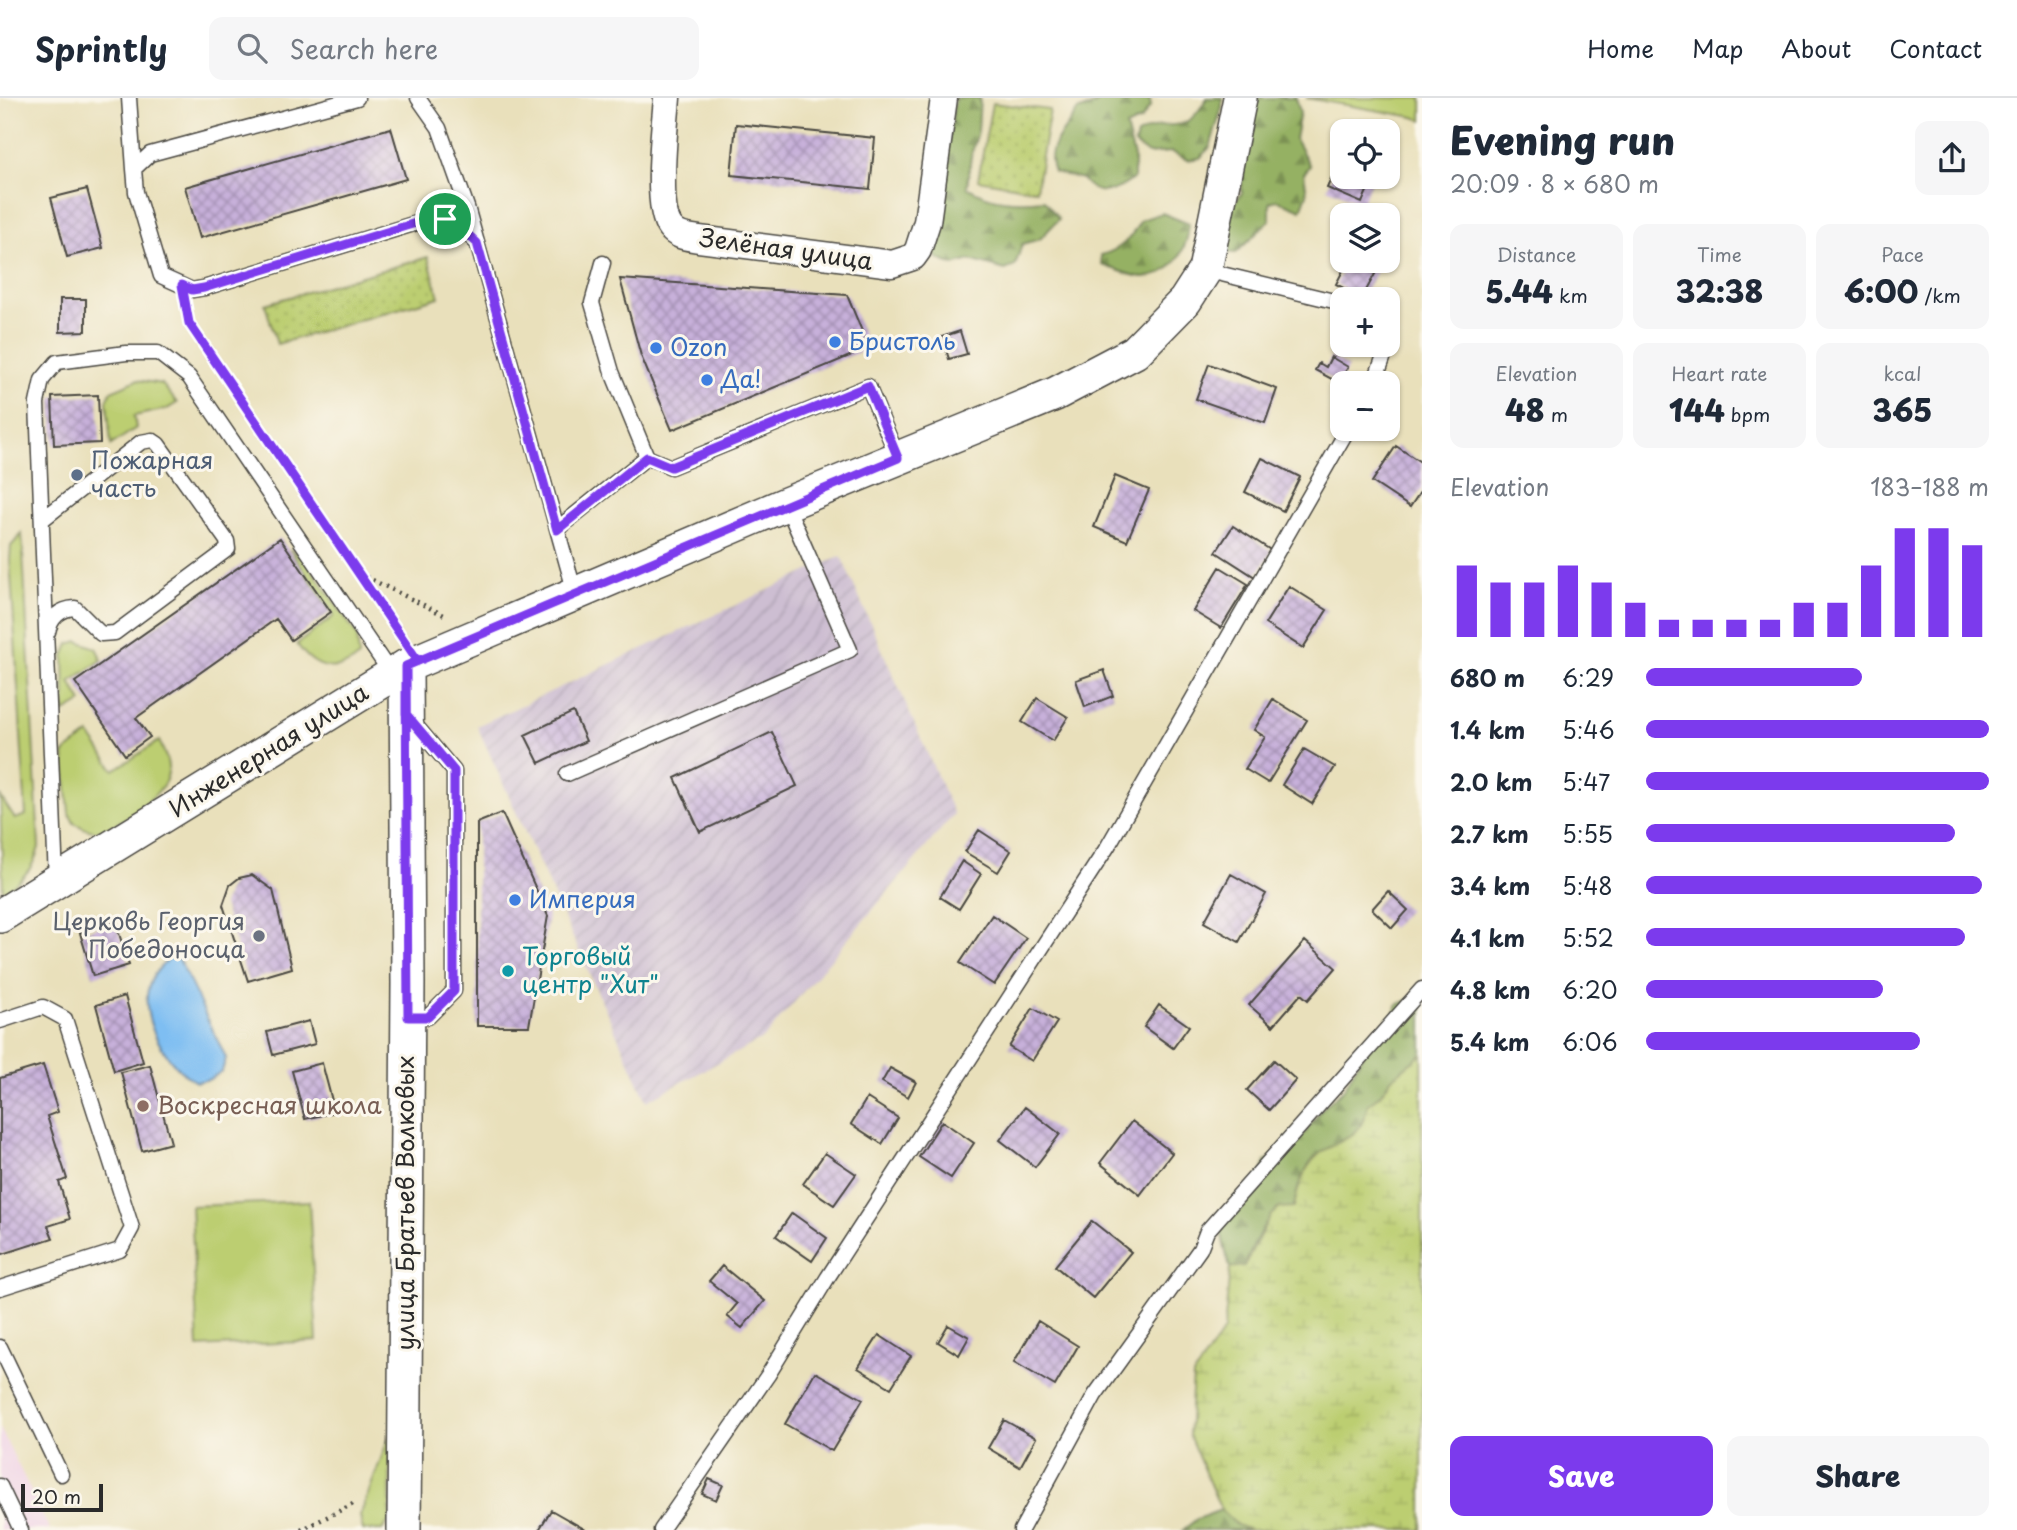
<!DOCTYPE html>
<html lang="en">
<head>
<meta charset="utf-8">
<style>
  body { margin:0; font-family:"Playpen Sans",sans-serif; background:#f6f6f7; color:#1f2937; height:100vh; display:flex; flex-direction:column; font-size:26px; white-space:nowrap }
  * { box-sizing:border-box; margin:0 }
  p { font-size:23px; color:#747a83 }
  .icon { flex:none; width:38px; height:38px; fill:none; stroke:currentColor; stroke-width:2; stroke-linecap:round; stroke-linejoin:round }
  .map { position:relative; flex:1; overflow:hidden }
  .sheet { display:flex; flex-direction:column; background:#fff; width:595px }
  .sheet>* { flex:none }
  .fabs { position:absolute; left:1330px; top:21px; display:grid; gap:14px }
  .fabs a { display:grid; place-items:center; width:70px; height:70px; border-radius:14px; background:#fff; box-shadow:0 2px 5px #0004; font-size:35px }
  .scale { position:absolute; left:21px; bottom:18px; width:82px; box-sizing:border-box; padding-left:7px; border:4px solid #2b2b2b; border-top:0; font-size:19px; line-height:24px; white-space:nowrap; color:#2b2b2b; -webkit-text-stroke:5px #fbf7ec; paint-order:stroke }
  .pin { position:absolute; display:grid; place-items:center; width:60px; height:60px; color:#fff; margin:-30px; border:4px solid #fff; border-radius:50%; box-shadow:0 2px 7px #0007 }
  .round { display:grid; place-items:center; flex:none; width:74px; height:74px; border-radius:14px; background:#f6f6f7 }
  .summary { display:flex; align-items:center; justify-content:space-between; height:119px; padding:0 28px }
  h1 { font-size:38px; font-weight:800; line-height:52px }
  .figures { display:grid; grid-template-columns:repeat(3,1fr); gap:10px; height:119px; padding:7px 28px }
  .figures div { display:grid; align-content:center; border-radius:14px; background:#f6f6f7; text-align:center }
  .figures b { font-size:30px; font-weight:800 }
  .figures small { font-size:19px; font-weight:400 }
  .figures p { font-size:19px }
  .chart { height:196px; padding:14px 28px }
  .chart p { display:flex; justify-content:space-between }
  .chart svg { width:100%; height:126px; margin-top:7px; stroke:#7c3aed; stroke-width:6 }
  .primary-button { display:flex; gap:14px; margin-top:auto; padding:14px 28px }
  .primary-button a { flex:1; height:80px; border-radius:14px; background:#7c3aed; color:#fff; font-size:28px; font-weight:800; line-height:80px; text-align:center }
  .primary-button a+a { background:#f6f6f7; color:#1f2937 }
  ul { padding:0 28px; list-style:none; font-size:23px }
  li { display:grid; grid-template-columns:112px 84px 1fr; align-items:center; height:52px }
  li i { height:18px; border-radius:9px; background:#7c3aed }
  header { display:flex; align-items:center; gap:42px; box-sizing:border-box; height:98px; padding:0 35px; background:#fff; border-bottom:2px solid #e0e1e3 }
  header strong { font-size:33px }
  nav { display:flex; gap:38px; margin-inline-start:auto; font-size:24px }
  .search { width:490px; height:63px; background:#f6f6f7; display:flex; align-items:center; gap:18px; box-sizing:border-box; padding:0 24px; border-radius:14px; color:#747a83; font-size:26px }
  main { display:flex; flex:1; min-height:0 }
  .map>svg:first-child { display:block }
</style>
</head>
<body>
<header>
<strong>Sprintly</strong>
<div class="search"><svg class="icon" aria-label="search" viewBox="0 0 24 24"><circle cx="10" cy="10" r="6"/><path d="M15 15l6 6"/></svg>Search here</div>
<nav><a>Home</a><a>Map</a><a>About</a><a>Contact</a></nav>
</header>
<main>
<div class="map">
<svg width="1422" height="1432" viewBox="0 0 1422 1432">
  <defs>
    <pattern id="industrial-furrows" width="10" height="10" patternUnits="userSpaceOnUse" patternTransform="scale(1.75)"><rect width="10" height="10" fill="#cdbed2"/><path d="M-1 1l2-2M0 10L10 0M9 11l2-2" fill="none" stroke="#b0a3b4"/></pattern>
    <pattern id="forest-firs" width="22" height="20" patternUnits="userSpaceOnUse" patternTransform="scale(1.75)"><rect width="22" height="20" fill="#95b163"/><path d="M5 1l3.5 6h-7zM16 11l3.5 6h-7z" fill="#7a9052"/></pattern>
    <pattern id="wetland-marsh" width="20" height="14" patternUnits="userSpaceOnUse" patternTransform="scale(1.75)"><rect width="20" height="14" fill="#bcce71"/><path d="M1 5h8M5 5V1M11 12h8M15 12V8" fill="none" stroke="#a2b162"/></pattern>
    <pattern id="park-dots" width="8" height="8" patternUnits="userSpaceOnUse" patternTransform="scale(1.75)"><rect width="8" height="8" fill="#bcce71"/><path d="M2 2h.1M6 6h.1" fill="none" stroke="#a2b162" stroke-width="1.8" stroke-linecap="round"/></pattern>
    <pattern id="building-cross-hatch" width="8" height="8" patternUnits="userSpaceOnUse" patternTransform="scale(1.75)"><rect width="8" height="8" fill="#c7b0da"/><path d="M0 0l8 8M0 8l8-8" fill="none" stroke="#a28fb1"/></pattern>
  </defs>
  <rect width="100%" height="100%" fill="#fbf7ec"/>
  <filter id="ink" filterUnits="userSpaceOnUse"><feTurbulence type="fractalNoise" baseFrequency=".0143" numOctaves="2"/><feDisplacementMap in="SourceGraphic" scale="14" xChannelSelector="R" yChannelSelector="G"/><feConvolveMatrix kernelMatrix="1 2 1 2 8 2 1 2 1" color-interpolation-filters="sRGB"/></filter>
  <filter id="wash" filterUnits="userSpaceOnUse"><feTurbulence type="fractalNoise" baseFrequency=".00686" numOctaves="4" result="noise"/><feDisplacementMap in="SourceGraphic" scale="28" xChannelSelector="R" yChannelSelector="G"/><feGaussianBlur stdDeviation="1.57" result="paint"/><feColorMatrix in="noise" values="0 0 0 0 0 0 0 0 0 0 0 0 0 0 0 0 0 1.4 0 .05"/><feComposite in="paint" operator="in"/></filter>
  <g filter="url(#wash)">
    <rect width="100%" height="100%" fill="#e9e0bb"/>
    <!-- built -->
    <path fill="#efd0e6" d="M0 1330 50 1432H0Z"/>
    <!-- industrial -->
    <path fill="url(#industrial-furrows)" d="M841 458 954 716 764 940 647 1003 477 628Z"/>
    <!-- green -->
    <path fill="#bcce71" stroke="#747c4e" stroke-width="2" d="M1306 0H1422V22L1414 19Z
      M137 282 162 286 177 305 167 311 134 318 136 330 111 347 107 303 111 293Z
      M22 436 39 749C33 772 22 782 3 794L0 698 15 721 26 717 10 461 11 448Z
      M290 451 303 459 357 537 359 559C335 578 313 570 297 546L334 518Z
      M78 543 96 550 102 562 70 584 82 604 65 614 64 558 69 546Z
      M89 636 114 672 159 643C164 654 171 667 167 679 162 698 113 734 94 733 87 733 80 728 74 725L69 715 64 655Z
      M309 1103 317 1243 198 1249 191 1108Z
      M390 1336V1422L382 1432H363L360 1418Z"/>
    <!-- forest -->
    <path fill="url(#forest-firs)" stroke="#606e47" stroke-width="2" d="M955 0H980L978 33 971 58 967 89C992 104 1016 105 1044 102L1059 121 1040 141 1022 146 1015 168 1005 172 970 162 954 167 938 161 929 149 947 91 945 70Z
      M1102 0H1149L1151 7 1141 22 1126 29 1134 59V80C1118 94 1096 101 1082 81L1054 74C1043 48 1065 36 1077 13L1094 7Z
      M1207 0H1222V9L1210 49 1200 60 1187 62 1172 54 1148 56 1135 46 1137 37C1174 16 1182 43 1207 0Z
      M1259 0H1296L1300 14 1295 41 1310 68 1304 75 1307 96 1301 112 1277 102 1270 104V122L1236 155 1225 154 1232 108 1242 95 1241 64 1252 47 1248 30Z
      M1162 115 1189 126C1188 150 1173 179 1144 179 1135 180 1113 170 1102 167L1101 157C1121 152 1131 140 1141 122Z
      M1422 896V956L1391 981 1380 997 1368 1006C1361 1038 1350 1037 1325 1052 1305 1064 1297 1088 1294 1109 1264 1112 1257 1143 1244 1168L1230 1170C1218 1124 1211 1112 1257 1088L1266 1063 1306 1034 1320 1013 1344 991 1368 947 1389 928 1397 907Z
      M1221 1412 1237 1427 1250 1432H1183L1197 1421Z"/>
    <!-- wetland -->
    <path fill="url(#wetland-marsh)" stroke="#747c4e" stroke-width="2" d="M1422 956V1432H1250L1237 1427 1221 1412 1189 1337 1193 1278 1224 1232 1230 1170 1244 1168 1270 1118 1279 1110 1294 1109C1298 1088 1305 1064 1325 1052 1350 1037 1361 1039 1368 1006L1380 997 1391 981Z"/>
    <!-- park -->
    <path fill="url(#park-dots)" stroke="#747c4e" stroke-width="2" d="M992 5 1050 12 1036 92 978 82Z
      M428 159 439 199 277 246 265 206Z"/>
    <!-- water -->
    <path fill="#7ebef2" stroke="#54748e" stroke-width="2" d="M176 855 226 960 222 973 210 981 196 984C167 968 135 917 151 883 156 871 167 863 176 855Z"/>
    <g id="blocks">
      <!-- building -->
      <path fill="url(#building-cross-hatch)" d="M736 26 875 40 870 91 731 77Z
        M391 30 406 81 200 140 185 89Z
        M1342 55V79H1373L1362 105 1327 90Z
        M87 91 103 150 67 159 51 100Z
        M1348 163H1382L1362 200 1336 186Z
        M620 181 847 197 869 250 672 332 641 258Z
        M60 201H86V233L60 234Z
        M960 233 967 256 949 261 942 239Z
        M1331 259 1348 269 1339 285 1315 272 1319 265 1326 269Z
        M1209 266 1277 291 1265 325 1196 301Z
        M98 297 100 345 54 347 52 299Z
        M1396 348 1422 365V391L1410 409 1372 384Z
        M1262 360 1300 379 1283 413 1245 394Z
        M1115 378 1149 392 1127 443 1094 429Z
        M1233 428 1272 453 1255 479 1216 454Z
        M280 440 331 514 291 542 276 521 136 620 150 639 125 657 75 584Z
        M1220 469 1248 486 1221 530 1193 513Z
        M1289 488 1327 512 1303 550 1265 526Z
        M1104 572 1113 598 1085 609 1076 582Z
        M1037 600 1068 619 1053 643 1022 624Z
        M1273 601 1307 622 1268 685 1245 671 1265 639 1254 632Z
        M573 614 586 643 539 665 525 637Z
        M772 634 797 688 700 734 675 680Z
        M1304 651 1335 669 1312 706 1282 687Z
        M502 715 548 818 529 928H477V725Z
        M979 732 1011 753 998 774 965 754Z
        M962 763 981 776 959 811 940 799Z
        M1231 776 1266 796 1239 844 1204 824Z
        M252 777 273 792 292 870 248 883 223 807 230 787 239 780Z
        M1388 793 1408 812 1392 830 1372 811Z
        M992 817 1026 840 994 887 960 865Z
        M115 823 129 867 93 878 80 835Z
        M1305 843 1336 870 1308 902 1301 896 1273 928 1249 907Z
        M125 898 143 964 114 973 96 907Z
        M1159 907 1189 928 1173 950 1144 929Z
        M1033 910 1057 924 1032 963 1009 949Z
        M309 923 315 946 273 957 267 934Z
        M1274 962 1296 982 1269 1012 1247 992Z
        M322 965 335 1014 305 1021 292 973Z
        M43 967 58 1014 47 1018 67 1081 59 1084 70 1121 48 1128 53 1140 0 1157V980Z
        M150 967 171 1045 142 1053 121 974Z
        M890 970 916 984 908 999 882 984Z
        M867 1000 898 1020 882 1046 851 1026Z
        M1025 1009 1060 1036 1035 1069 1000 1042Z
        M942 1023 974 1045 951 1080 919 1059Z
        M1132 1023 1172 1055 1140 1097 1100 1065Z
        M825 1055 856 1076 834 1107 803 1086Z
        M792 1115 827 1140 812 1163 776 1138Z
        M1092 1123 1131 1154 1093 1200 1055 1168Z
        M722 1168 765 1203 742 1230 727 1218 737 1206 709 1183Z
        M1038 1223 1078 1248 1055 1288 1014 1264Z
        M948 1227 969 1239 959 1257 938 1244Z
        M879 1237 911 1258 891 1290 858 1270Z
        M815 1274 863 1301 832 1353 785 1326Z
        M1004 1322 1036 1340 1020 1369 988 1350Z
        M709 1381 723 1387 716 1402 702 1396Z
        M551 1412 586 1432H539Z"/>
    </g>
  </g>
  <g filter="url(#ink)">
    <use href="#blocks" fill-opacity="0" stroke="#484641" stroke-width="2"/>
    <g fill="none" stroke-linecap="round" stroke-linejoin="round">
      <defs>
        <path id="service" d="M129 0 134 71
          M357 0 150 56 134 71 136 94 161 178 192 192 204 190 433 120 457 126 477 145
          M418 0 439 30 467 109 575 495
          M603 165 592 205 612 274 647 359 671 369 868 288 898 360
          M1205 172 1342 205
          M1374 285 1388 247
          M42 422 141 344 152 342 158 346 227 443 228 451 115 535 101 536 75 510C60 511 51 519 48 534
          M557 431 647 359
          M567 676 850 552 786 406
          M56 782 37 305 42 282 57 264 126 255H158L189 279 392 577
          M408 919H428L454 893V673L412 623
          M0 923 43 909 65 921 132 1130 120 1152 0 1190
          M0 1249 61 1376
          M0 1388 21 1432
          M661 1432 768 1277 828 1179 1108 748 1348 331
          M1021 1432 1095 1297 1200 1151 1207 1133 1422 891"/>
        <path id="minor" d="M667 0C665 26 655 109 670 129 677 139 688 139 699 141L892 166 913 159 918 152 927 124 944 0"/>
        <path id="tertiary" d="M0 818 406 568 786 406 1055 296 1135 254 1185 203 1205 172 1240 0
          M404 1432 408 885 406 568"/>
      </defs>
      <!-- service casing -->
      <use href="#service" stroke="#484641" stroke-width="17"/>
      <!-- minor casing -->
      <use href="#minor" stroke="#484641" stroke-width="29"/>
      <!-- tertiary casing -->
      <use href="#tertiary" stroke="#484641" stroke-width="36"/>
      <!-- path -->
      <path stroke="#484641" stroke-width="4.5" stroke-dasharray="2 5" stroke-linecap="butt" d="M186 211 189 225 402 539
        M360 476 446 518
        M301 1432 357 1404"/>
      <!-- service -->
      <use href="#service" stroke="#fff" stroke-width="14"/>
      <!-- minor -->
      <use href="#minor" stroke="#fff" stroke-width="26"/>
      <!-- tertiary -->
      <use href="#tertiary" stroke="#fff" stroke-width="33"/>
    </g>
  </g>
  <g fill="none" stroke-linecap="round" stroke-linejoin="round" filter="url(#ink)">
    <defs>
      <path id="route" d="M445 121 419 124 204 190 192 192 182 187 189 225 418 563 406 568V616L454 673V893L428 919H408L406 568 418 563 898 360 868 288 671 369 647 359 557 432 477 145 457 126 445 121"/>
    </defs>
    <!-- route casing -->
    <use href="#route" stroke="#fff" stroke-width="14"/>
    <!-- route -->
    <use href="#route" stroke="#7c3aed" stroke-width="9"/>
  </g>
  <!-- markers -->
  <g fill="#3f7fe0" stroke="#fbf7ec" stroke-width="2.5">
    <circle cx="835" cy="244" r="7"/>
    <circle cx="656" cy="250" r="7"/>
    <circle cx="707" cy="282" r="7"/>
    <circle cx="515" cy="802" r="7"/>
  </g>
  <circle fill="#5c6f8a" stroke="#fbf7ec" stroke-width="2.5" cx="77" cy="377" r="7"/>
  <circle fill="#6b7280" stroke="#fbf7ec" stroke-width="2.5" cx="259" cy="838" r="7"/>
  <circle fill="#0f9aa8" stroke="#fbf7ec" stroke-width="2.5" cx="508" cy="873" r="7"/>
  <circle fill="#8d6e63" stroke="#fbf7ec" stroke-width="2.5" cx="143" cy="1008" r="7"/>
  <g text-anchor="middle" stroke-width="6" stroke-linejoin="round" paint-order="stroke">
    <!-- street labels -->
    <g font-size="24" fill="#2b2b2b" stroke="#fbf7ec">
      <text transform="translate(786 152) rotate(8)" y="8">Зелёная улица</text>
      <text transform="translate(269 653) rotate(-32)" y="8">Инженерная улица</text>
      <text transform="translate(406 1105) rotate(-90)" y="8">улица Братьев Волковых</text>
    </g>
    <!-- shop labels -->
    <g font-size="24" fill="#366cbe" stroke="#fbf7ec" text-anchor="start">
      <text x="849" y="252">Бристоль</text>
      <text x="670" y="258">Ozon</text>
      <text x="721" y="290">Да!</text>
      <text x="529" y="810">Империя</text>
    </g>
    <!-- service labels -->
    <g font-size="24" fill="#4e5e75" stroke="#fbf7ec" text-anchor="start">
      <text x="91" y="371">Пожарная<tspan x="91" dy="28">часть</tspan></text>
    </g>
    <!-- worship labels -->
    <g font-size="24" fill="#5b616d" stroke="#fbf7ec" text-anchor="end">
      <text x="245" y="832">Церковь Георгия<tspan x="245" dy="28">Победоносца</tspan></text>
    </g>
    <!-- culture labels -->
    <g font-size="24" fill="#0d838f" stroke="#fbf7ec" text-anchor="start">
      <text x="522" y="867">Торговый<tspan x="522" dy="28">центр "Хит"</tspan></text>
    </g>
    <!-- education labels -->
    <g font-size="24" fill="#785e54" stroke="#fbf7ec" text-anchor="start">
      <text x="157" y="1016">Воскресная школа</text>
    </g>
  </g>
</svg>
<div class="fabs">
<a><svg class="icon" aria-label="locate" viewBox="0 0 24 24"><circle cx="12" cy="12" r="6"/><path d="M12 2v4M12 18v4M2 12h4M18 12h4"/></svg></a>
<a><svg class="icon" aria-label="layers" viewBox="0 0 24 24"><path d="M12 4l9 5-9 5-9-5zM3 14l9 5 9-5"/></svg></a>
<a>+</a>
<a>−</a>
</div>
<div class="scale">20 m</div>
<div class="pin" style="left:445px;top:121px;background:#1e9e55"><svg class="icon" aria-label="arrive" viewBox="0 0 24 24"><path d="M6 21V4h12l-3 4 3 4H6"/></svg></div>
</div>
<section class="sheet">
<div class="summary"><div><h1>Evening run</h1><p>20:09 · 8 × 680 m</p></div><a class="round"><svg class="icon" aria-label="share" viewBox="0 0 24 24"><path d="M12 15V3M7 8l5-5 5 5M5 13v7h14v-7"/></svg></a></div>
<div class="figures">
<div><p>Distance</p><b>5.44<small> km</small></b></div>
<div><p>Time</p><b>32:38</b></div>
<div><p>Pace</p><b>6:00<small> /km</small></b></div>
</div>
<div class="figures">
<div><p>Elevation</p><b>48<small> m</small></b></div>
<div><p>Heart rate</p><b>144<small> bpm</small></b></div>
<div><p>kcal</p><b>365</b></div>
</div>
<div class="chart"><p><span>Elevation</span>183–188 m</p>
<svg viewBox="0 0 160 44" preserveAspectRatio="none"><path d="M5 44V19M15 44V25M25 44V25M35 44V19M45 44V25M55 44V32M65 44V38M75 44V38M85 44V38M95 44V38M105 44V32M115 44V32M125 44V19M135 44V6M145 44V6M155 44V12"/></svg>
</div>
<ul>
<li><b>680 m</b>6:29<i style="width:63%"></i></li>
<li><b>1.4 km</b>5:46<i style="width:100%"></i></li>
<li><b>2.0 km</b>5:47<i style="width:100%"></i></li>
<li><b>2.7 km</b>5:55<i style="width:90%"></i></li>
<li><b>3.4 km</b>5:48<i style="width:98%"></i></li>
<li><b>4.1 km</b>5:52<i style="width:93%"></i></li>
<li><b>4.8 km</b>6:20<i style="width:69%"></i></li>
<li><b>5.4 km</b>6:06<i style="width:80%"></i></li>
</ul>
<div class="primary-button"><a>Save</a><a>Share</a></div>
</section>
</main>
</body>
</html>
